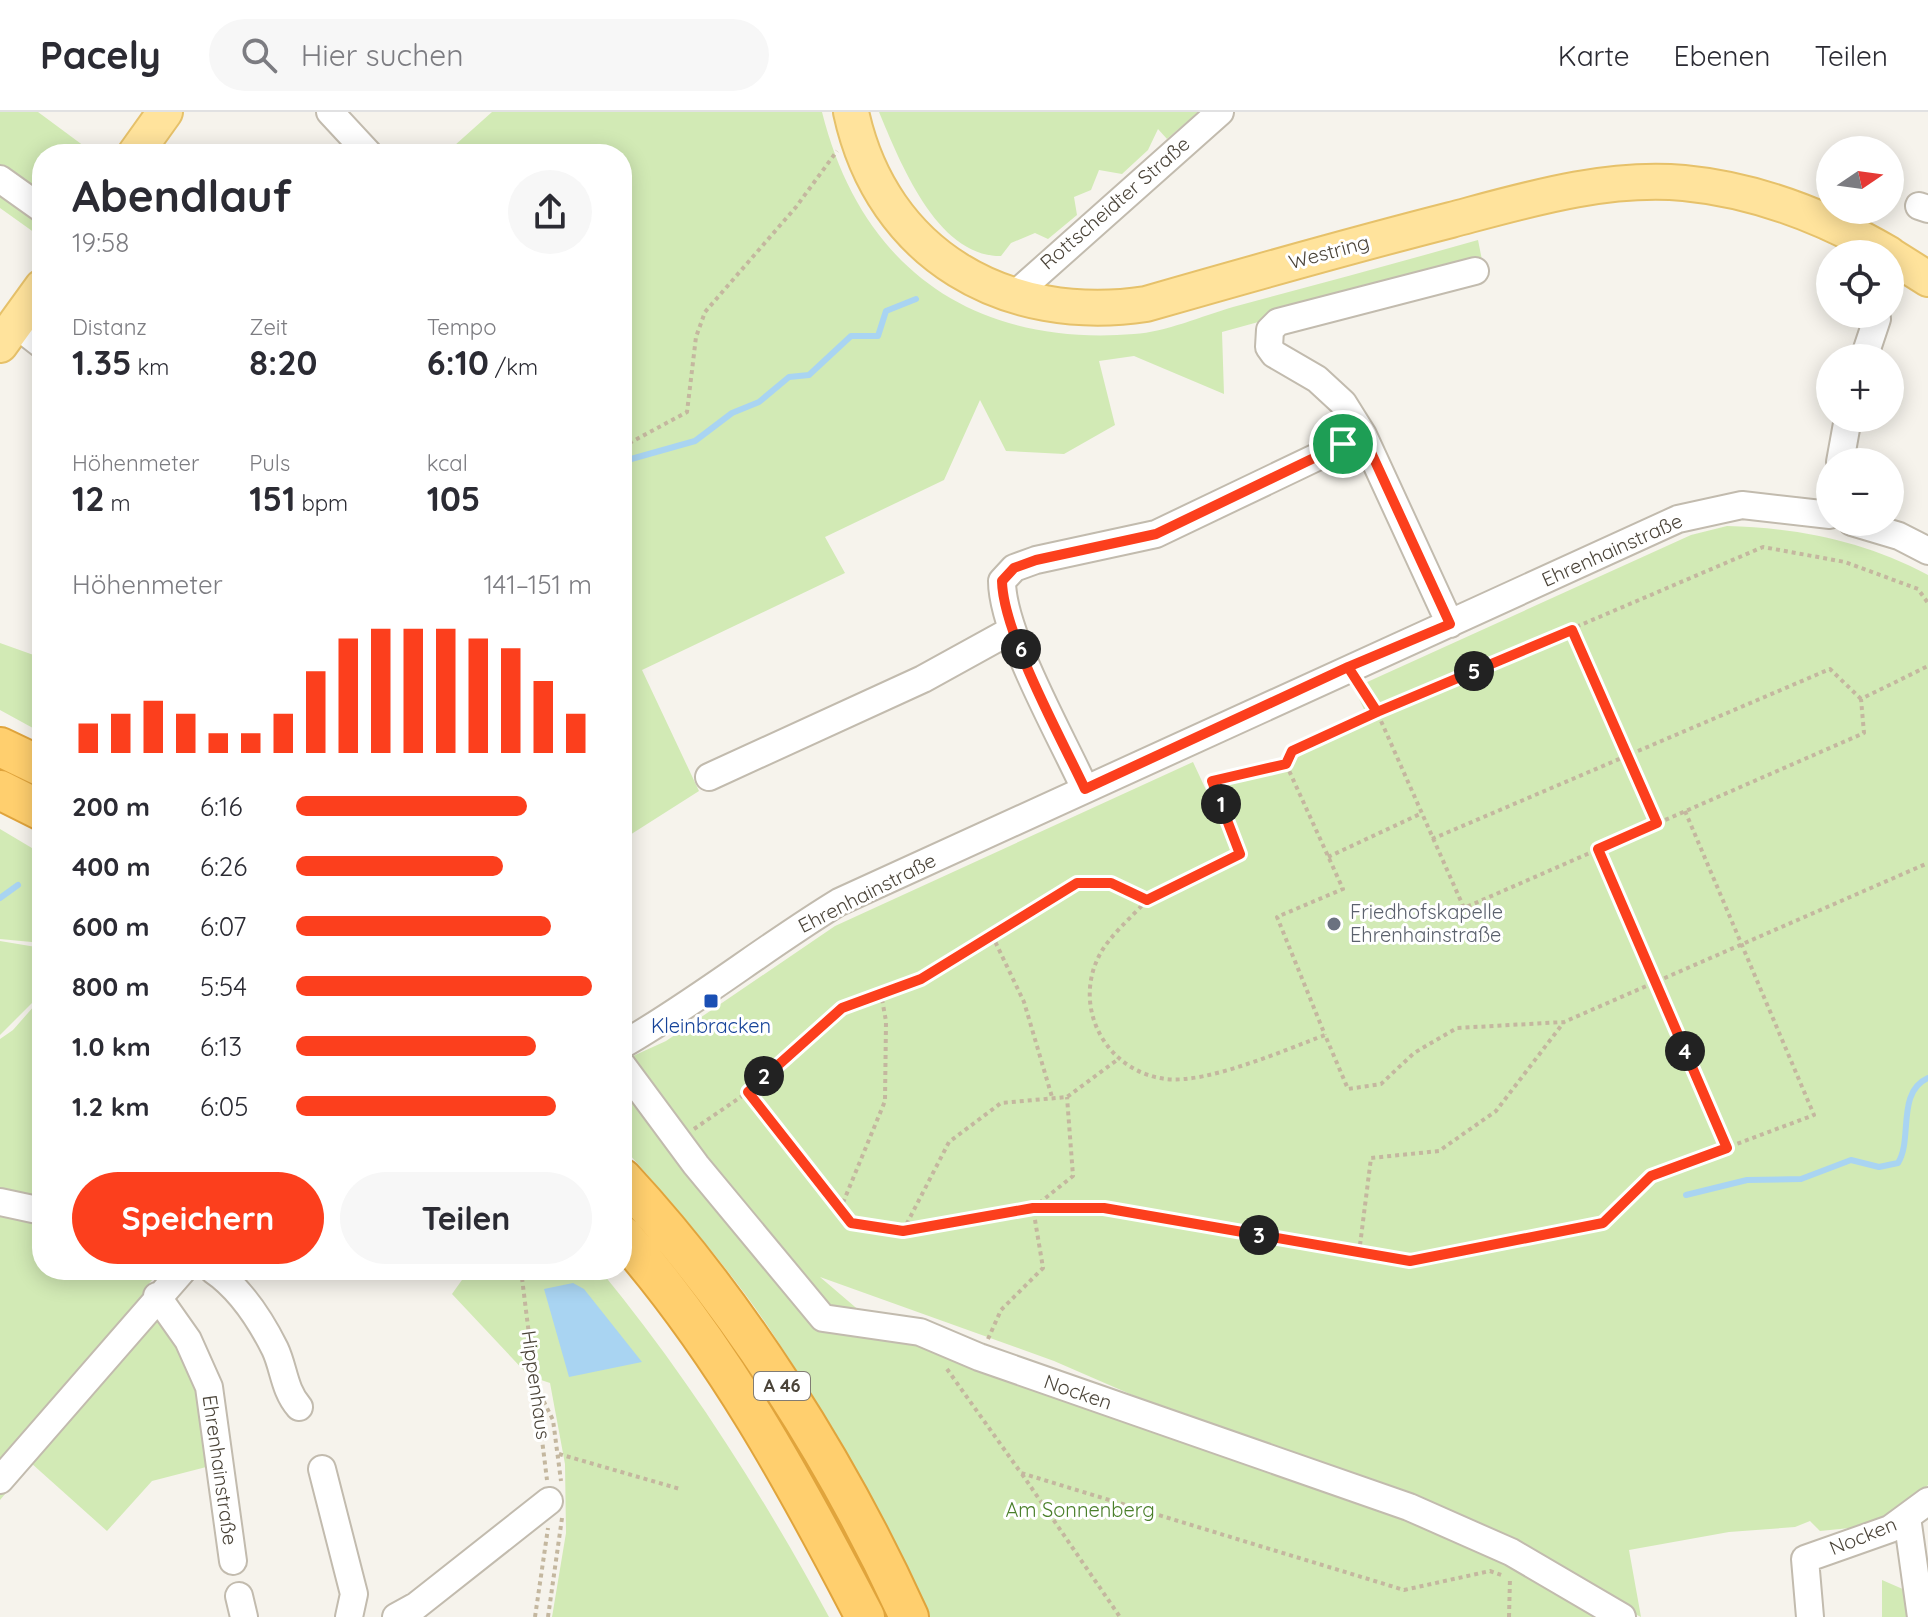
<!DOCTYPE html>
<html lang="de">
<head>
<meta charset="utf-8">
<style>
  body { margin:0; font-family:Quicksand,sans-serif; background:#f7f7f7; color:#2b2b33; height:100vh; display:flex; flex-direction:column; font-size:30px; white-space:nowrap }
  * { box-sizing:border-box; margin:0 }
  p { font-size:26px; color:#7c7c81 }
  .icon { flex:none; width:44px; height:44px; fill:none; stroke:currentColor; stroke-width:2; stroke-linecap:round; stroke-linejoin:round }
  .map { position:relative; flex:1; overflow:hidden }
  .side { position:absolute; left:32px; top:32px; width:600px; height:1136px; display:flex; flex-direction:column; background:#fff; border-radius:32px; box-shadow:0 4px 20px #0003 }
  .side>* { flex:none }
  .needle { width:52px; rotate:77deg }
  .controls { position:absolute; left:1816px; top:24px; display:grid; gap:16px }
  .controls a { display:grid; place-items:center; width:88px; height:88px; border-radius:50%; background:#fff; box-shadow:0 4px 20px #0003; font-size:40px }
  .pin { position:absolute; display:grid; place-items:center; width:68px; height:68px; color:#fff; margin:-34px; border:4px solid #fff; border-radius:50%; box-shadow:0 2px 8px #0007 }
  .km { position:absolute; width:40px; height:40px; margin:-20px; border-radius:50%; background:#222; color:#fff; font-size:22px; line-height:40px; text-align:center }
  .round { display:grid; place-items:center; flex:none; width:84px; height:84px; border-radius:42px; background:#f7f7f7 }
  .head { display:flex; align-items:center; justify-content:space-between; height:136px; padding:0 40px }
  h1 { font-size:44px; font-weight:800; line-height:60px }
  .figures { display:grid; grid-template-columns:repeat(3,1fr); gap:12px; height:136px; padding:8px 40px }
  .figures div { display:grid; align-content:center }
  .figures b { font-size:34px; font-weight:800 }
  .figures small { font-size:22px; font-weight:400 }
  .figures p { font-size:22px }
  .chart { height:224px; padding:16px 40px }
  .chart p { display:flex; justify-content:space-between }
  .chart svg { width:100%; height:144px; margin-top:8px; stroke:#fc3f1d; stroke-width:6 }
  .cta { display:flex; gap:16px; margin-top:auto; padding:16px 40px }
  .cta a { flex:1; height:92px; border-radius:48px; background:#fc3f1d; color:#fff; font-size:32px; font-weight:800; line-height:92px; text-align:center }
  .cta a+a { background:#f7f7f7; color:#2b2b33 }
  ul { padding:0 40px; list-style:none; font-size:26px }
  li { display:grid; grid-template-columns:128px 96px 1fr; align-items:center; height:60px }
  li i { height:20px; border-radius:10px; background:#fc3f1d }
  header { display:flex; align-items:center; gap:48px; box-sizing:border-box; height:112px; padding:0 40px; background:#fff; border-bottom:2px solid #e1e1e2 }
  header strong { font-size:38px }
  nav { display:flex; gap:44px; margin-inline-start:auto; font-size:28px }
  .search { width:560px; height:72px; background:#f7f7f7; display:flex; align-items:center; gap:20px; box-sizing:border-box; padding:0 28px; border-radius:44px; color:#7c7c81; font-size:30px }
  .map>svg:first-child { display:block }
</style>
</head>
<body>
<header>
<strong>Pacely</strong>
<div class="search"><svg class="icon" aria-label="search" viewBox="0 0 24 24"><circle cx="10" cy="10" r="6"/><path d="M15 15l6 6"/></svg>Hier suchen</div>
<nav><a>Karte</a><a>Ebenen</a><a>Teilen</a></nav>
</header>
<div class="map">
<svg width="1928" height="1505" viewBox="0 0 1928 1505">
  <rect width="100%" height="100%" fill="#f6f3ec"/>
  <!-- green -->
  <path fill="#d2eab5" d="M0 0H38L88 37 84 42H42V126L0 96Z
    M492 0H822C861 156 973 235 1134 222 1166 220 1202 204 1233 195 1315 173 1397 151 1478 128L1482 148 1222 220 1224 282 1134 244 1099 249 1115 313 1064 342 1006 339 980 288 944 368 825 425 845 461 642 558 699 679 622 728V42H445Z
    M879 0H1198L1167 27 1158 17 1148 38 1122 62 1099 58 1091 78 1074 85 1077 103 1048 127 1035 121 1011 131 1001 144C937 145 900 50 879 0Z
    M1727 414C1799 416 1864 429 1928 463V1373L1901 1401 1857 1422 1850 1416 1820 1419 1810 1409 1795 1415 1729 1420 1629 1438 1641 1505 1426 1396 1206 1315 1054 1249 820 1165 889 1224V1220L1410 1401 1607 1505H928C882 1405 829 1305 767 1213 724 1150 672 1091 622 1034V949L666 929 835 814 1193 650 1207 680 1369 608 1354 576 1691 423Z
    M0 531 42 546V621L0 598Z
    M0 717 42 742V831L0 827Z
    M0 829 42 836V881L0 923Z
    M42 885V1158H161L145 1176 180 1223 197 1260 214 1353 152 1369 107 1419 31 1351 0 1388V927L13 918Z
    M469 1158H600C688 1265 763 1383 829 1505H552L566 1421 565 1352 550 1271 529 1264 452 1182Z
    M1882 1468 1905 1478 1908 1505H1882Z"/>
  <!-- water -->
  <path fill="#a9d4f2" d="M573 1171 584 1177 642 1250 569 1265 544 1177Z"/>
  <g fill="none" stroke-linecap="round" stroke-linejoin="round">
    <!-- stream -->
    <path stroke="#a9d4f2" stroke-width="6" d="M622 369 625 364 624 349 695 329 732 301 759 290 789 265 809 263 851 224H878L886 199 916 187
      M0 786 18 773
      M1686 1083 1747 1068 1801 1067 1851 1048 1879 1055 1898 1051C1913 1028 1896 980 1928 966"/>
    <defs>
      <path id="minor" d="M330 0 369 42
        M0 67 42 97
        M1919 94 1928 97
        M1012 185 1220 0
        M15 212 42 233
        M1864 246 1877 207
        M1840 350 1848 306
        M1852 410 1899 424 1928 439
        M1450 512 1363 323 1343 291 1317 267 1274 242 1269 235 1270 218 1278 210 1475 159
        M709 665 923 567 1012 518
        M1085 677C1062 626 1002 521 1002 469L1014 456 1036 448 1156 422 1363 323
        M622 933C697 890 765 835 839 790L1678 407 1742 393 1830 403
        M622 953 696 1053 823 1206 920 1220 979 1245 1409 1395 1511 1440 1622 1505
        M0 1090 42 1099
        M213 1158C241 1177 260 1207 275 1237 284 1256 284 1278 299 1295
        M157 1184 188 1228 209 1275 233 1449
        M322 1357 354 1482 349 1505
        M0 1368 183 1158
        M1907 1405 1921 1505
        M239 1484 244 1505
        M396 1505 416 1494 549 1389
        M1810 1505 1805 1447 1890 1417 1928 1389"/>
      <path id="major" d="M851 0C882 144 1007 213 1146 192 1247 163 1349 134 1451 108 1526 88 1605 64 1684 71 1757 78 1826 105 1889 142
        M135 42 165 0
        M1890 143 1928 167
        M0 233 42 175"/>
      <path id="highway" d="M0 635 42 655
        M0 678 42 699
        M622 1066C737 1190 839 1351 909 1505
        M622 1123C723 1238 795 1370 865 1505"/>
    </defs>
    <!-- minor casing -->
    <use href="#minor" stroke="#c2bbae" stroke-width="30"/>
    <!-- major casing -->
    <use href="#major" stroke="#e6c16a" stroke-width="38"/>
    <!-- highway casing -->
    <use href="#highway" stroke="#e0a43c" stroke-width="42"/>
    <!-- path -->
    <path stroke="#c4b79f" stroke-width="4" stroke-dasharray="4 4" stroke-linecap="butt" d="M622 335 687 300 696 225 705 200 796 95 837 39
      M1572 518 1657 710
      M42 547 39 557 42 558
      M1360 574 1377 600 1763 435 1845 450 1918 477 1928 491
      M1286 652 1343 777 1277 805 1325 923
      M1685 699 1814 1003 1651 1064 1603 1111 1410 1149 1104 1096H1033L903 1119 851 1111 748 980 842 896 921 867 1077 771H1111L1147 788 1240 742 1212 669 1286 652 1292 639 1377 600 1464 796 1864 621 1861 587 1928 554
      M1432 727 1830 557 1861 587
      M1598 737 1727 1036
      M1328 745 1420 702
      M1147 788C1132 805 1109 824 1099 844 1072 897 1107 960 1166 967 1207 972 1285 938 1325 923L1348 977 1381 972 1414 941 1457 916 1564 910 1928 751
      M992 823 1024 890 1052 985
      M694 1017 748 980
      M840 1098 885 989 886 909 881 882
      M903 1119 949 1030 1001 991 1067 985 1117 948
      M1359 1141 1371 1046 1439 1039 1496 999 1564 910
      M521 1158 547 1368
      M988 1227 1001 1198 1043 1156 1033 1096 1073 1064 1067 985
      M947 1257 1021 1361 1404 1478 1490 1459 1504 1464
      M540 1282 553 1308 561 1369
      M559 1342 680 1377
      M1022 1362 1120 1505
      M535 1505 548 1416
      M548 1505 562 1406
      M1509 1505 1510 1466"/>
    <!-- minor -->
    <use href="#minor" stroke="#fff" stroke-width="26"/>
    <!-- major -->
    <use href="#major" stroke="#ffe39c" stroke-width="34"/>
    <!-- highway -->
    <use href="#highway" stroke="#ffcf6e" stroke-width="38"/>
  </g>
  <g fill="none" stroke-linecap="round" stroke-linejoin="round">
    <defs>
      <path id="route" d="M1343 332 1363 323 1450 512 1348 555 1377 600 1292 639 1286 652 1212 669 1240 742 1147 788 1111 771H1077L921 867 842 896 748 980 851 1111 903 1119 1033 1096H1104L1410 1149 1603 1111 1651 1064 1727 1036 1598 737 1657 711 1572 518 1377 600 1348 555 1085 677C1061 626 1003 521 1002 469L1014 456 1036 448 1156 422 1343 332"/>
    </defs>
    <!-- route casing -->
    <use href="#route" stroke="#fff" stroke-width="16"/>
    <!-- route -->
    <use href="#route" stroke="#fc3f1d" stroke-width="10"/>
  </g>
  <!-- markers -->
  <circle fill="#6b7280" stroke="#fff" stroke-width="3" cx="1334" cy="812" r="8"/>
  <rect fill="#1a4fb4" stroke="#fff" stroke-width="3" x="703" y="881" width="16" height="16" rx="4"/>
  <g text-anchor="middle" stroke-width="6" stroke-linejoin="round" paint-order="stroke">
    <!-- shield labels -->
    <rect fill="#fff" stroke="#817c74" stroke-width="2" x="754" y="1260" width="56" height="28" rx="6"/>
    <g font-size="18" font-weight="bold" fill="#4b4439">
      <text x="782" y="1280">A 46</text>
    </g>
    <!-- street labels -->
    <g font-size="20" fill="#4b4439" stroke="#fff">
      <text transform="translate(1115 91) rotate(-41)" y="7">Rottscheidter Straße</text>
      <text transform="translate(1329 140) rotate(-15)" y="7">Westring</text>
      <text transform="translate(1612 438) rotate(-24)" y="7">Ehrenhainstraße</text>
      <text transform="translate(867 781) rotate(-27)" y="7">Ehrenhainstraße</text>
      <text transform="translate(536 1273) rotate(82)" y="7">Hippenhaus</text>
      <text transform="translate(1078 1280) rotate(19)" y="7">Nocken</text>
      <text transform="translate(220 1358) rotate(82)" y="7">Ehrenhainstraße</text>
      <text transform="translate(1863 1424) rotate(-22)" y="7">Nocken</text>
    </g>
    <!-- worship labels -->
    <g font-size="20" fill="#5b616d" stroke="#fff" text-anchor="start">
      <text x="1350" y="807">Friedhofskapelle<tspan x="1350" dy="23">Ehrenhainstraße</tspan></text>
    </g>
    <!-- transit labels -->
    <g font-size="20" fill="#164399" stroke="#fff">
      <text x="711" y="921">Kleinbracken</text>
    </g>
    <!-- park labels -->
    <g font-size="20" fill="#4a7f2a" stroke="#fff">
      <text x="1080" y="1405">Am Sonnenberg</text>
    </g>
  </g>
</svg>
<div class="controls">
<a><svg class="needle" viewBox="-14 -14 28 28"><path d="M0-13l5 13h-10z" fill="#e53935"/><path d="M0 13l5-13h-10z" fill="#7c7c81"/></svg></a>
<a><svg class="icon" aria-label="locate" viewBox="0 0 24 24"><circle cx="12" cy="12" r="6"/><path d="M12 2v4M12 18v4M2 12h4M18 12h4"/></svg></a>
<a>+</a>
<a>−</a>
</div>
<div class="pin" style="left:1343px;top:332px;background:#1e9e55"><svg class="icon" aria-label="arrive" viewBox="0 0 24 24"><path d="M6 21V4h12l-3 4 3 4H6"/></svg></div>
<b class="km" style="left:1221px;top:692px">1</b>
<b class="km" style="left:764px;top:964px">2</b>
<b class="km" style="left:1259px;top:1123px">3</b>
<b class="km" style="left:1685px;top:939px">4</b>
<b class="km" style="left:1474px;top:559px">5</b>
<b class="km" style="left:1021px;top:537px">6</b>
<section class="side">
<div class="head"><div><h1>Abendlauf</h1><p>19:58</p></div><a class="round"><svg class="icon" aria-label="share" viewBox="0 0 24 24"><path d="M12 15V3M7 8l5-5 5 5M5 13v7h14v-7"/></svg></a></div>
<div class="figures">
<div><p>Distanz</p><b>1.35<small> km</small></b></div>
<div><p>Zeit</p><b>8:20</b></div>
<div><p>Tempo</p><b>6:10<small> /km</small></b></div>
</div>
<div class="figures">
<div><p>Höhenmeter</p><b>12<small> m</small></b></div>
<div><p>Puls</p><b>151<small> bpm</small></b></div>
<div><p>kcal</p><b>105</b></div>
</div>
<div class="chart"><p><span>Höhenmeter</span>141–151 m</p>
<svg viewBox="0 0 160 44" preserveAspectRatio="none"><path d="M5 44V35M15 44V32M25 44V28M35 44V32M45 44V38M55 44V38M65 44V32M75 44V19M85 44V9M95 44V6M105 44V6M115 44V6M125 44V9M135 44V12M145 44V22M155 44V32"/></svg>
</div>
<ul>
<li><b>200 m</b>6:16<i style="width:78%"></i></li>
<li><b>400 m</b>6:26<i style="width:70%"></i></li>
<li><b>600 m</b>6:07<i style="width:86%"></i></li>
<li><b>800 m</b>5:54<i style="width:100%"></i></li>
<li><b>1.0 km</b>6:13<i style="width:81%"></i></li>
<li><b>1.2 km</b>6:05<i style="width:88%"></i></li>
</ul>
<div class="cta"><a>Speichern</a><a>Teilen</a></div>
</section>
</div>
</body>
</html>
